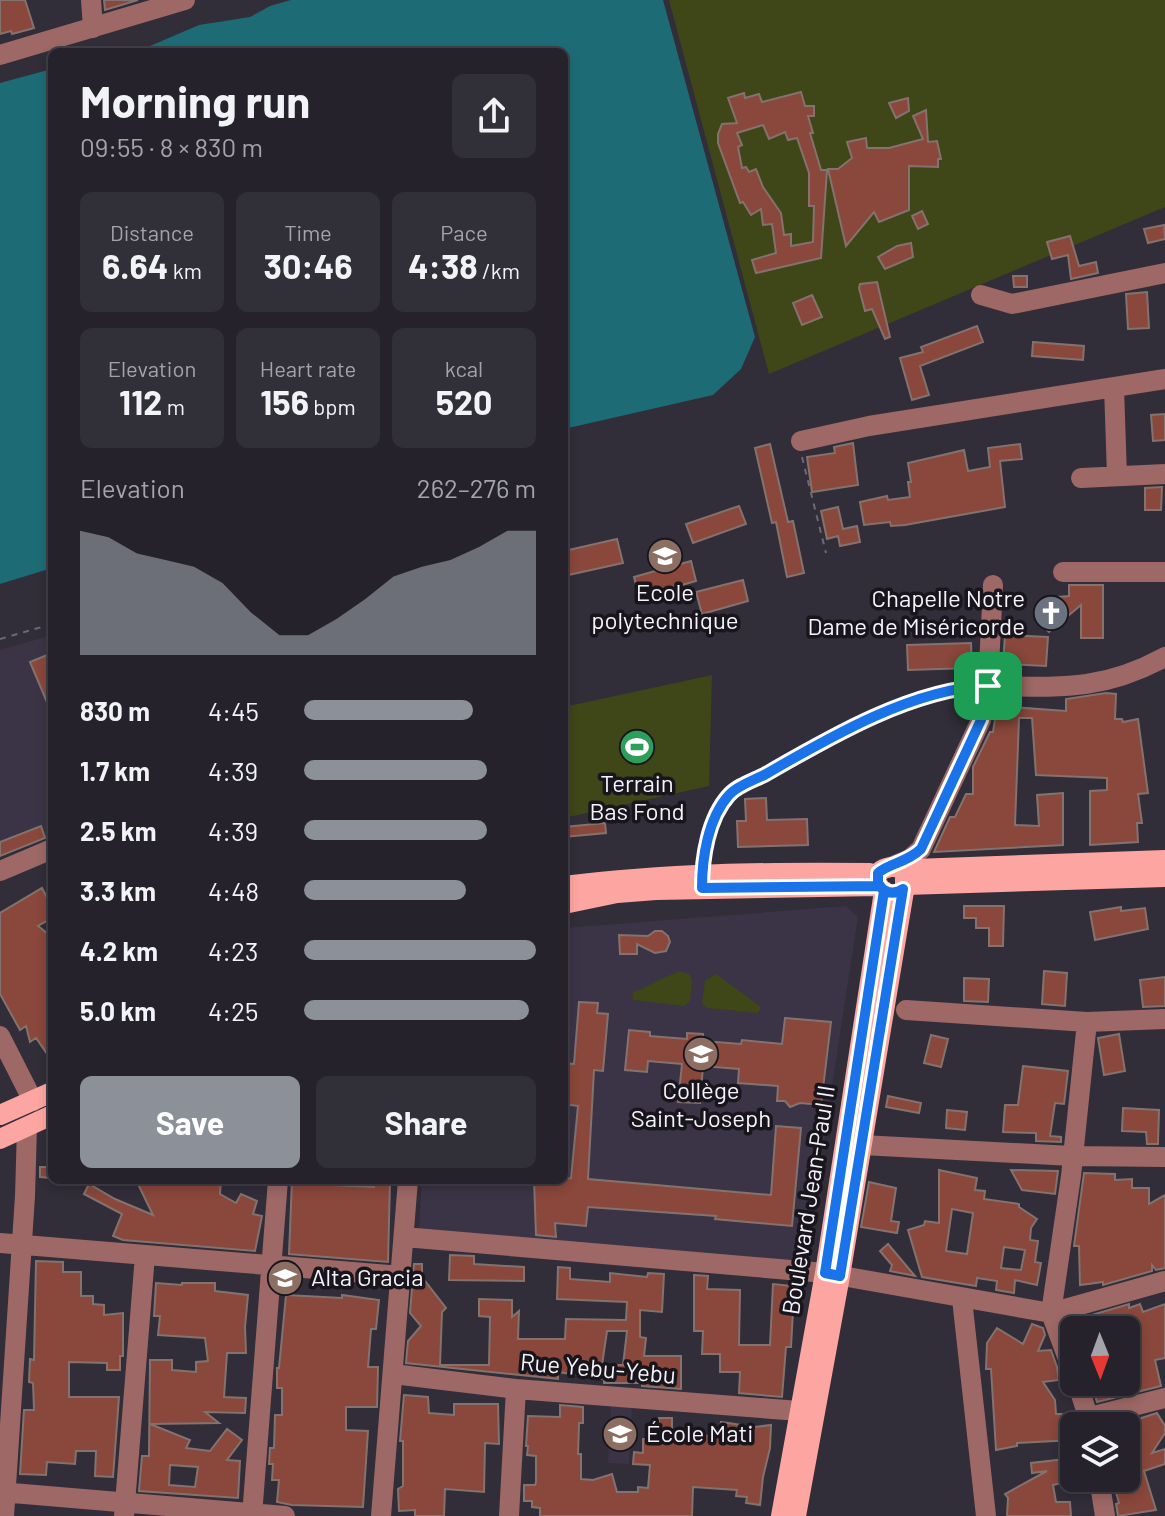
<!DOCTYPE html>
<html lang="en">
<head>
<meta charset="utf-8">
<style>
  body { margin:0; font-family:Barlow,sans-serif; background:#312f37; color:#f1f3f6; height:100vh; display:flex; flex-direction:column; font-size:30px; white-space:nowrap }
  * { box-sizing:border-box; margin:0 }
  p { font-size:26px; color:#a3a4a9 }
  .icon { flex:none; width:44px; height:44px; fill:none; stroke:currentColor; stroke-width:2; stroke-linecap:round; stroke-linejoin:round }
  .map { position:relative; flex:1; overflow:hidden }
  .panel { position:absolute; left:48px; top:48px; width:520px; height:1136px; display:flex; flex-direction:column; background:#25222b; border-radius:12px; box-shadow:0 4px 12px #0003,0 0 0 2px #423f47 }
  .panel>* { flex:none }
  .needle { width:52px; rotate:179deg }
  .fabs { position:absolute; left:1060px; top:1316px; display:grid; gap:16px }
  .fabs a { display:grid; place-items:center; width:80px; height:80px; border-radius:12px; background:#25222b; box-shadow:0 4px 12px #0003,0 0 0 2px #423f47; font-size:40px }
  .pin { position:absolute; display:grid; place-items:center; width:68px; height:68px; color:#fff; margin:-34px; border-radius:16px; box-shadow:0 4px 12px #0006 }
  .round { display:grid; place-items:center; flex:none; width:84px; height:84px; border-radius:12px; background:#312f37 }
  .headline { display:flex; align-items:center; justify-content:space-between; height:136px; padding:0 32px }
  h1 { font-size:44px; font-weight:700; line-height:60px }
  .metrics { display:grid; grid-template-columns:repeat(3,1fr); gap:12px; height:136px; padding:8px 32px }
  .metrics div { display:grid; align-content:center; border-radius:12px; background:#312f37; text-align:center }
  .metrics b { font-size:34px; font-weight:700 }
  .metrics small { font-size:22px; font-weight:400 }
  .metrics p { font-size:22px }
  .chart { height:224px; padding:16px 32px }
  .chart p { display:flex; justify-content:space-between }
  .chart svg { width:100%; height:144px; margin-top:8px; fill:#8c9099; opacity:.7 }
  .cta { display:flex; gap:16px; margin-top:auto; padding:16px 32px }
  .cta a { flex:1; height:92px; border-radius:12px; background:#8c9099; color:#fff; font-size:32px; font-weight:700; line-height:92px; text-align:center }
  .cta a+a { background:#312f37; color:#f1f3f6 }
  ul { padding:0 32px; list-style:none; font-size:26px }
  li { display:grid; grid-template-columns:128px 96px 1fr; align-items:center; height:60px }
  li i { height:20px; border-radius:10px; background:#8c9099 }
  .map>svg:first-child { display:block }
</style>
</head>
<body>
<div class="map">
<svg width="1165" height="1516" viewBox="0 0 1165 1516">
  <rect width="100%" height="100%" fill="#312d39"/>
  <!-- built -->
  <path fill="#3a3446" d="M52 635V832L46 838 0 856V650Z
    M846 906 858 917 804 1268 419 1228 422 1180H564V928Z
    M611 1403 632 1404 629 1464 608 1463Z"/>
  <!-- green -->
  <path fill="#3f4617" d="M669 0H1165V207L769 374Z
    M712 675 709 786 564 818V707Z
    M679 971 689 974 692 980 690 1002 684 1006 633 1000 632 993Z
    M716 974 761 1007 758 1013 707 1008 702 1003 705 981Z"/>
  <!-- water -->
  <path fill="#1d6c75" d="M291 0H663L755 337 741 369 713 395 564 429V52H136L199 25 250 17 270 6Z
    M48 70 52 72V568L0 584V83Z"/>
  <!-- building -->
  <path fill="#8a473b" stroke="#83726e" stroke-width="2" fill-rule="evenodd" d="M0 0H25L34 28 12 34 11 31 0 34Z
    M104 0H138L105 10Z
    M801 92 805 106H814V116H808L813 133H810L821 170H827L821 258 756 273 752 260 776 253 772 224 763 225 761 209 751 215 743 202 740 203 718 143V134L722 124 737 123 728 98 744 93 745 98 759 94 762 102ZM763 125 769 139 785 132 788 140 797 138 809 173V206H814L813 242 791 246V234L784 235 781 213 763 187 756 169 749 172 746 167 742 168 738 147 742 145 737 133Z
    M908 98 909 111 896 118 889 103Z
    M926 110 928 142 937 141 941 159H938V167L909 166V210L879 222 874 212 846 246 828 169H838L852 158 847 142 866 138 867 148H889L923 139 913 116Z
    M922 211 928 224 918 229 912 216Z
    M1164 225 1165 239 1148 243 1144 229Z
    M1070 236 1079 266 1096 262 1098 273 1071 279 1068 255 1052 259 1047 242Z
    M911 243 913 257 885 269 878 257 897 246Z
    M1013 276H1027V287H1014Z
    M877 282 890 337 885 339 872 309 865 311 859 288 860 284Z
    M1147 292 1149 328 1128 329 1126 294Z
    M812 295 822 317 802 325 793 303Z
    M977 326 983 342 920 366 929 395 912 400 900 358 923 352 921 347Z
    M1033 342 1084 346 1083 360 1032 356Z
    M1165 414V440L1153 441 1151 415Z
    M853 443 858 485 812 492 807 457 835 453 834 447Z
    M770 444 788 522 793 521 804 573 787 577 776 522 772 523 755 448Z
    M1020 444 1022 459 1000 461 1005 507 905 525 891 526 890 522 864 525 860 502 887 496 888 500 910 497 908 482H911L908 463 964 450 968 471 990 467 988 448Z
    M1162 487 1161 510H1145V488Z
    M739 506 746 524 693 543 686 524Z
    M838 507 843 529 857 526 860 542 840 546 838 536 827 539 821 511Z
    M617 539 623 563 564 576V551Z
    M691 561 696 581 639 597 634 577Z
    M743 580 748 601 702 614 696 592Z
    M1069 585H1103V638H1081V605L1049 632 1036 619V607L1045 598 1069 596Z
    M1005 635 1048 637 1046 666 1003 664Z
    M971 643 972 668 908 670 907 645Z
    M47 655 52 667V714L30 662Z
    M1106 693 1116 694 1115 719H1122L1123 722 1138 719 1148 793 1138 794 1142 823H1137L1138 842 1090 845V791L1107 790V778L1036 775 1032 718H1019L1015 825 1039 826 1037 795 1063 793V845L934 852 950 817H955L966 794H973V767L990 732H993L997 706 1066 711V699Z
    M766 798 767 820 807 819 808 845 738 847 737 821H746L745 799Z
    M605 823 606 833 564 837V827Z
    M41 826 45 838 0 856V842Z
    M42 888 52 907V918L38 926 52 937V1061L36 1038 30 1042 26 1026 20 1030 0 994V913Z
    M964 906H1004L1003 946H989V928H976V918H964Z
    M1121 907V911L1145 908 1148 929 1095 940 1090 912Z
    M655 931H662L668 936 670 942 666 951 655 953 637 944V954H620L619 935 648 936Z
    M1044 971 1067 973 1065 1006 1042 1004Z
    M1165 977V1006L1143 1007 1140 980Z
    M964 978 989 979 988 1002 964 1001Z
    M579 1002 598 1003 597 1013 608 1014 603 1071 594 1070 588 1179 771 1195 776 1126 801 1128 792 1226 715 1219 716 1216 588 1207 586 1226 555 1223 556 1237 536 1235 534 1180 571 1178 578 1106 564 1104V1063L574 1064Z
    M785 1018 831 1022 821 1105 800 1103 790 1107 785 1101H777L778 1086 738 1083 739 1069 703 1066 700 1103 678 1102 682 1064 648 1061 647 1072 625 1070 629 1030 650 1032V1036L687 1039V1033L703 1034V1041L741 1044 742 1040 782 1044Z
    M1119 1034 1125 1071 1104 1075 1098 1038Z
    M931 1035 948 1039 941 1067 924 1063Z
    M1023 1066 1068 1071 1064 1104 1055 1103 1050 1136 1061 1137V1142L1036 1141V1133L1003 1132 1005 1105H1018Z
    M888 1096 921 1103 919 1113 886 1107Z
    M1123 1108 1159 1110 1158 1144H1147L1146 1132 1122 1131Z
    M947 1110 967 1112 965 1130 946 1128Z
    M40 1167H52V1178L40 1177Z
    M939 1170 977 1178 975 1190 985 1191 984 1199 1019 1204V1207L1037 1219 1031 1228 1030 1240 1038 1241 1035 1262 1041 1263 1037 1285 1015 1280 1014 1293 996 1290 997 1281 977 1278 976 1286 922 1277 908 1230 924 1225 925 1221 939 1223ZM952 1209 973 1213 967 1254 946 1251ZM1004 1247 1025 1250 1021 1270 1001 1268Z
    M1011 1170 1058 1171 1055 1194 1022 1190Z
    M1084 1173 1115 1174V1180L1132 1179V1188H1149V1204L1165 1195V1268L1156 1270 1152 1265V1271L1103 1285V1282L1080 1285 1079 1246H1074Z
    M136 1180H221L220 1194 236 1203 241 1194 257 1201 253 1214 262 1216 255 1251 123 1240 113 1236 122 1214 84 1194 89 1184 115 1199 153 1215Z
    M292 1180 331 1183V1185L374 1187V1182L390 1181 388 1262 289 1254Z
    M869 1182 896 1188 891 1221 899 1222 897 1233 861 1227Z
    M888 1244 915 1276 890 1271 892 1265 880 1251Z
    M450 1255 474 1256V1264L524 1267V1281L449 1280Z
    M36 1261 63 1262V1272H81V1296H93V1304L104 1305V1315L123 1313V1356H120V1370H107V1363L69 1362V1397H119L113 1477 95 1476 96 1451H76L75 1464 47 1462 46 1475 20 1474 24 1410H34L33 1383 29 1382 30 1359 34 1360Z
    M414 1264H422V1277L446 1308 442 1312 440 1365H489L490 1317 479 1316V1299L512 1300V1317L519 1311 518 1339H565L566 1319 626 1320 627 1302 557 1299 558 1267 570 1268V1279L610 1282V1273L647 1277 648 1273 664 1274 662 1312 640 1310V1337L646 1338 644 1356H681V1389L642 1386V1383H604V1379L558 1372V1379L406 1363 408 1341 421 1326 410 1313ZM607 1331H627L623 1365H602Z
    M694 1275 708 1276 707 1289 740 1290 739 1345H770L773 1284 801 1287 799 1311H793L791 1347H786L782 1397 739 1393 740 1372H720V1354H702L703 1331H694Z
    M156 1283 182 1285V1283H215V1291L248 1295 245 1327 246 1353H227L224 1397 246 1398 245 1413 205 1412 219 1423 150 1424 190 1440 186 1448 210 1451 227 1429 242 1440 227 1460 240 1461 238 1498 139 1491 142 1456H149L150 1360H172V1370L196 1372V1362L208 1361 205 1338 158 1335 160 1316H154ZM170 1465 198 1467 195 1487 169 1485Z
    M286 1295 342 1298V1295L379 1300 376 1329H371L368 1367H378L377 1407H346V1430L368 1431 363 1507 292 1505 277 1502 279 1480H272L273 1464H269L270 1448H274L275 1415H282V1388H277V1368H279Z
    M1129 1304V1308L1140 1304 1143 1312 1165 1304V1358L1155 1360 1161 1386 1097 1402 1093 1389 1097 1382H1126V1330H1071L1068 1322Z
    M1032 1324 1043 1328 1045 1335 1038 1351 1051 1350 1057 1367 1059 1380 1043 1382 1055 1400 1056 1414H1069V1420L1074 1419V1440L1017 1443V1446L996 1450 991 1369H986L987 1343 997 1328 1023 1344Z
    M404 1395 428 1397 429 1413 454 1415V1404H498L499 1444 485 1443 484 1492 445 1489 444 1516H415V1510L399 1511 398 1489 403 1486V1441H400Z
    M560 1405 583 1407V1423H579L578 1454H581V1479L593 1480 612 1474 617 1492H638V1487L648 1488 650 1465 633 1464 634 1452 643 1453V1439L658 1440 659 1418H672V1433L712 1436 713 1432 719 1433 721 1422 755 1427 771 1425 770 1448 763 1477 760 1505 746 1503 747 1497 736 1496 737 1490 693 1487 692 1516H540V1508L532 1507V1501H524V1485H535L536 1482V1456L527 1455 528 1446H526L528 1416 560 1417Z
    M1157 1413 1165 1426V1433L1152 1453 1165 1449V1464L1144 1471 1156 1510 1118 1516 1116 1504 1119 1503 1112 1478H1126V1430L1140 1428 1132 1421Z
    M1074 1458V1480L1053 1485 1056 1502H1070L1071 1516H1007L1008 1498 1005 1494 1047 1471 1032 1473 1031 1463Z"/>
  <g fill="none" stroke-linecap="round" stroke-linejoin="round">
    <!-- path -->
    <path stroke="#6e6a75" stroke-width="2" stroke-dasharray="6 6" stroke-linecap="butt" d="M802 457 826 553
      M0 639 52 624
      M705 856 715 816 730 793 831 737 868 721 929 695 971 686"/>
    <!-- minor -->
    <path stroke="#9d6865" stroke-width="20" d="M91 0 93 28
      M0 55 185 0
      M981 295 1012 304 1165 273
      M1114 387 1117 476
      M801 441 869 426 1165 379
      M1081 478 1165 474
      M1063 572H1165
      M988 686C1057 687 1101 692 1165 657
      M893 866 910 859 921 849 981 720 988 686 993 585
      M0 871 52 849
      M906 1010 1087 1022 1165 1019
      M0 1036 33 1101
      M862 1145 1072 1156 1165 1157
      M404 1237 825 1273 1051 1313 1165 1281
      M0 1243 401 1276
      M962 1299 986 1516
      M393 1374 516 1389 799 1411
      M1074 1375 1051 1313 1071 1176 1087 1022
      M1077 1382 1091 1426
      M1090 1417 1165 1398
      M1099 1478 1105 1516
      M0 1492 285 1516
      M4 1516 25 1196 27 1127
      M124 1516 145 1255
      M252 1516 278 1180
      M381 1516 408 1180
      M509 1516 516 1389"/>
    <!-- major -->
    <path stroke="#fda6a1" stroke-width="20" d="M878 873C888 863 901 868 914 869L1165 860
      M905 885 1165 877
      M564 886C666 873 767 872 870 873
      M564 904 617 893 656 890 879 886
      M0 1115 52 1092
      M0 1139 52 1115
      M781 1516 825 1273 884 891
      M796 1516 840 1276 905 885V875L900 868"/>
  </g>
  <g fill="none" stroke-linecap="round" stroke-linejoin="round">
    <defs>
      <path id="route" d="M988 686 981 720 921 849C906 863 890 863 878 873V883L884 891 825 1273 840 1276 903 889C894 895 886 893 879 886L702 888C702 858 708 818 729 795 738 785 755 780 766 774 830 737 914 688 988 686"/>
    </defs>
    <!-- route casing -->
    <use href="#route" stroke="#fff" stroke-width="16"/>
    <!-- route -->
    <use href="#route" stroke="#1a73e8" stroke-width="10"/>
  </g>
  <!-- icons -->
  <defs>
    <symbol id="school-disc" viewBox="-11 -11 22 22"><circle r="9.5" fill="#8d6e63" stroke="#18161c"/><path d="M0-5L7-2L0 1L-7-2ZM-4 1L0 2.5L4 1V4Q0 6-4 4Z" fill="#fff"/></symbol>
    <symbol id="church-disc" viewBox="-11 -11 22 22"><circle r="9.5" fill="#6b7280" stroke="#18161c"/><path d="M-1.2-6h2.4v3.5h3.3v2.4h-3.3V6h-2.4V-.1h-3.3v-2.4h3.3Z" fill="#fff"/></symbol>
    <symbol id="stadium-disc" viewBox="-11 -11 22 22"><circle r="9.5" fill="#2e9e5b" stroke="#18161c"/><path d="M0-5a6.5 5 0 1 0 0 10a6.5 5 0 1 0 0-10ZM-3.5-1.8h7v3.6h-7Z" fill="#fff"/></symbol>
  </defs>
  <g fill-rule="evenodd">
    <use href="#school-disc" x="645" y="536" width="40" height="40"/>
    <use href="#church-disc" x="1031" y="593" width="40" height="40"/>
    <use href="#stadium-disc" x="617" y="727" width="40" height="40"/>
    <use href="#school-disc" x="681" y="1034" width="40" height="40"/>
    <use href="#school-disc" x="265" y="1258" width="40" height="40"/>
    <use href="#school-disc" x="600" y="1414" width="40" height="40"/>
  </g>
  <g text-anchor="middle" stroke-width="7" stroke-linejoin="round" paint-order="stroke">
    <!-- poi labels -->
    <g font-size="24" fill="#f5f2fa" stroke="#18161c">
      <text x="665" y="601">Ecole<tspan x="665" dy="28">polytechnique</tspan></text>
      <text x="1025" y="607" text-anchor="end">Chapelle Notre<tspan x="1025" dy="28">Dame de Miséricorde</tspan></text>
      <text x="637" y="792">Terrain<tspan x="637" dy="28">Bas Fond</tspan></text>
      <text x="701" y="1099">Collège<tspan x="701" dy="28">Saint-Joseph</tspan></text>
      <text x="311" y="1286" text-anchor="start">Alta Gracia</text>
      <text x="646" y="1442" text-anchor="start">École Mati</text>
    </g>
    <!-- street labels -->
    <g font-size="24" fill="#f5f2fa" stroke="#18161c">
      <text transform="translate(809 1200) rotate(-81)" y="8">Boulevard Jean-Paul II</text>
      <text transform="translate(598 1369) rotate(5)" y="8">Rue Yebu-Yebu</text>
    </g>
  </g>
</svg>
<div class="fabs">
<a><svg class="needle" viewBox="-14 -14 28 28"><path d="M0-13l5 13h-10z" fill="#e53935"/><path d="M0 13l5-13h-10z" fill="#a3a4a9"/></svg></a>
<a><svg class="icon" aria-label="layers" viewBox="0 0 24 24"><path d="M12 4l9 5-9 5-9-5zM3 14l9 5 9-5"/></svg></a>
</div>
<div class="pin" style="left:988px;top:686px;background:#1e9e55"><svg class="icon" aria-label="arrive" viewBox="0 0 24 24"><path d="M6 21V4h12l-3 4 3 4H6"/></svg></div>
<section class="panel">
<div class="headline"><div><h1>Morning run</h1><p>09:55 · 8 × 830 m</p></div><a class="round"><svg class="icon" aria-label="share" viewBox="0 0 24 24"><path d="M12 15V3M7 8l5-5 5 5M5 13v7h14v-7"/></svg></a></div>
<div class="metrics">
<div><p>Distance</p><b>6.64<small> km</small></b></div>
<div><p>Time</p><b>30:46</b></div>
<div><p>Pace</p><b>4:38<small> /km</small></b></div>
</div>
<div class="metrics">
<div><p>Elevation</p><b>112<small> m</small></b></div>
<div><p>Heart rate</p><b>156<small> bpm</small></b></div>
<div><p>kcal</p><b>520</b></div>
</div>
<div class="chart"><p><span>Elevation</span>262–276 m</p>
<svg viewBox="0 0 160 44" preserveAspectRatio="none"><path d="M0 44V6L10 8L20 13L30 15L40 17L50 22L60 31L70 38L80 38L90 33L100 27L110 20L120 17L130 15L140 11L150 6L160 6V44z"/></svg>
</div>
<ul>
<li><b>830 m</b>4:45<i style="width:73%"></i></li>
<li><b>1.7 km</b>4:39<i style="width:79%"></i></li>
<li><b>2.5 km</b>4:39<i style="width:79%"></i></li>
<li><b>3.3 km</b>4:48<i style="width:70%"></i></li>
<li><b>4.2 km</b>4:23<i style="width:100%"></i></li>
<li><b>5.0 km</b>4:25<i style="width:97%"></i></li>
</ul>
<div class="cta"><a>Save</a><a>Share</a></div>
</section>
</div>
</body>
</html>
